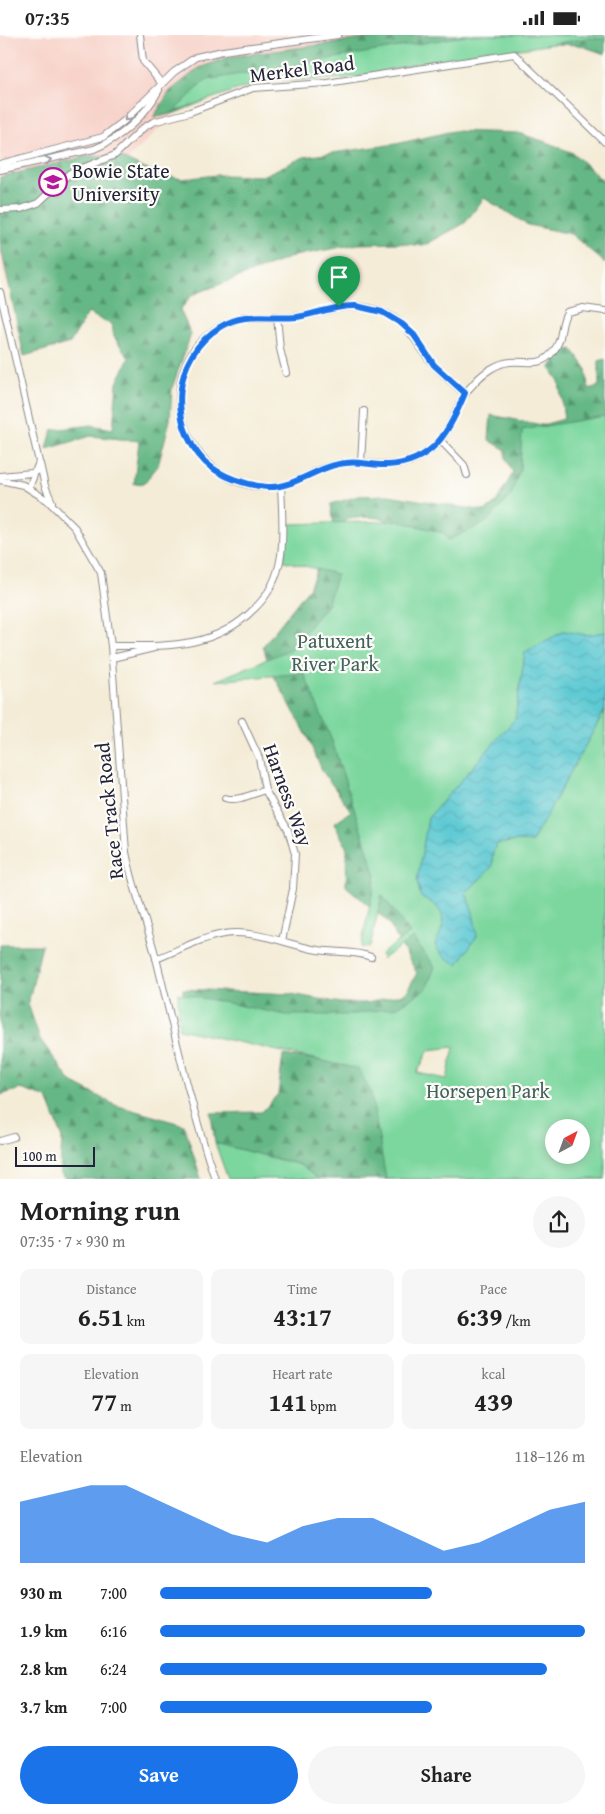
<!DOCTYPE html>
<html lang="en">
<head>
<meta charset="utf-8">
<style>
  body { margin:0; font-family:"Gentium Book Plus",serif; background:#f6f6f6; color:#222; height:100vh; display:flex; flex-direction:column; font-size:19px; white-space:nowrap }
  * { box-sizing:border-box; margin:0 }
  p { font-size:16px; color:#767676 }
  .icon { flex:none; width:28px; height:28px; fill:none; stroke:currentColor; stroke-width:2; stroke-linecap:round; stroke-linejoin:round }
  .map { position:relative; height:1144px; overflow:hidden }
  .sheet { display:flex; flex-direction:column; background:#fff; flex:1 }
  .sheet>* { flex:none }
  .needle { width:32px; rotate:41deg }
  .fabs { position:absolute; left:545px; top:1084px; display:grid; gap:10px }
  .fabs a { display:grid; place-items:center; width:45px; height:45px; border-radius:50%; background:#fff; box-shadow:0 2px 12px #0003; font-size:25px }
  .scale { position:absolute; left:15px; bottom:12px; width:80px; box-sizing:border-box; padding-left:5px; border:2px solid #22223b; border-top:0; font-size:14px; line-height:18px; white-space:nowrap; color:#22223b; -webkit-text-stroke:4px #fdfcf7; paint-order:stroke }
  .pin { position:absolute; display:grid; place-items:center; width:42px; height:42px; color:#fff; margin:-51px -21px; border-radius:50% 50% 50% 0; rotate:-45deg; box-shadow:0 0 5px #0007 }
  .pin .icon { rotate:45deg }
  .round { display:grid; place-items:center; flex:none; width:52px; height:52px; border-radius:26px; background:#f6f6f6 }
  .head { display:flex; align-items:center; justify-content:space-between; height:85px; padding:0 20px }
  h1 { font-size:28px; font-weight:700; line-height:38px }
  .metrics { display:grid; grid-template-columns:repeat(3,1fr); gap:8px; height:85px; padding:5px 20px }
  .metrics div { display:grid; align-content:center; border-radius:10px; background:#f6f6f6; text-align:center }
  .metrics b { font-size:25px; font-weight:700 }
  .metrics small { font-size:14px; font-weight:400 }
  .metrics p { font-size:14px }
  .chart { height:140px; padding:10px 20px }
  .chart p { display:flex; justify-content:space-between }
  .chart svg { width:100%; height:90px; margin-top:5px; fill:#1a73e8; opacity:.7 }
  .cta { display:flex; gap:10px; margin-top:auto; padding:10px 20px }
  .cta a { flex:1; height:58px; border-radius:30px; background:#1a73e8; color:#fff; font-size:20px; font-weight:700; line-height:58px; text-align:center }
  .cta a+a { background:#f6f6f6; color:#222 }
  ul { padding:0 20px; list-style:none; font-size:16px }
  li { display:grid; grid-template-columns:80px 60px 1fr; align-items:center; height:38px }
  li i { height:12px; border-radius:6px; background:#1a73e8 }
  .status { display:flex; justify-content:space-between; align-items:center; height:35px; padding:0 25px; background:#fff; direction:ltr }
  .status svg { height:14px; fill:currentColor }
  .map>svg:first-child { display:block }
</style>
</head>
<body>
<div class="status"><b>07:35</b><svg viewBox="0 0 49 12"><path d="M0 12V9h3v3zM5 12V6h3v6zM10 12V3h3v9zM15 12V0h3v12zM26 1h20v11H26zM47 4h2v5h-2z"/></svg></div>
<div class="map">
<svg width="605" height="1144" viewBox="0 0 605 1144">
  <defs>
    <pattern id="forest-firs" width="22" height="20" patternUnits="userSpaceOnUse" patternTransform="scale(1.25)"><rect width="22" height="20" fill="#65b885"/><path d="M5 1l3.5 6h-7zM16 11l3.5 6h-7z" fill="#53956e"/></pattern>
    <pattern id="water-waves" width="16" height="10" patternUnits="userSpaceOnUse" patternTransform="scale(1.25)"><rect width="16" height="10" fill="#5cc9d3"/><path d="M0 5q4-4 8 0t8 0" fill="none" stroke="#50acb6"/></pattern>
  </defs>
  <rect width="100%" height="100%" fill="#fdfcf7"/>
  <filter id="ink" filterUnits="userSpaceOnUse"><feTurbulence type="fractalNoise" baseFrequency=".02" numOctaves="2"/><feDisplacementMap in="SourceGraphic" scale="10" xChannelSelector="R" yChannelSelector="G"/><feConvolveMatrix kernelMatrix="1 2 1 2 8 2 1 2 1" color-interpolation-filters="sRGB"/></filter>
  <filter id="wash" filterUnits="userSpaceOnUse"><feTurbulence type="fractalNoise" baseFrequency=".0096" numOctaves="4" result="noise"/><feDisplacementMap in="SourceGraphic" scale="20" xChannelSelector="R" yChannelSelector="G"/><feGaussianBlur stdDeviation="1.12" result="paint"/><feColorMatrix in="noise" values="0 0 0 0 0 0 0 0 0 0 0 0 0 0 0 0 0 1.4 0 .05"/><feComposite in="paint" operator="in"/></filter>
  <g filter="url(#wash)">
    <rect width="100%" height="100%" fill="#f4ecd7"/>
    <!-- built -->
    <path fill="#f7d1c8" d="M0 0H470L206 45 7 249 0 218Z"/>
    <!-- forest -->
    <path fill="url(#forest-firs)" stroke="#446d60" d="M393 0H605V19L579 10 534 8 393 32 274 43 234 54 175 78 153 83 170 56 199 33 229 22Z
      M453 96 518 98 546 107 573 118 605 148V228L571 199 528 190 484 163 465 188 423 211 399 208 358 209 294 221 192 260 180 275 191 299 172 353 170 385 158 431 144 448 134 449 139 406 91 401 47 414 52 395 91 390 113 394 117 348 129 323 114 302 112 290 88 278 70 308 24 321 0 208V142L89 121 120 122 145 134 181 144 217 140 262 141 304 122 396 109Z
      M572 314 586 333 588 354 599 351V326L605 324V1013L326 990 183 961V954L291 959 341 968H368L406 958 417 938 388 887 346 851 347 813 334 788 351 776 323 737 304 695 270 634 263 611 309 553 326 511 423 507C391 487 384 477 345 485L341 492 334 491 331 469 358 461 388 460 485 476 495 469 513 438 506 423V415L489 405 491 380 542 390 564 384 559 346 550 333 562 316Z
      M0 910H42L28 969 40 1004 71 1047 115 1070 184 1090 201 1144H66L60 1138 62 1101 47 1063 21 1054 0 1060Z
      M283 1020 370 1033 554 1120H581V1092L564 1032 605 1144H318L300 1130 215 1108 211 1078 262 1077 278 1059Z"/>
    <!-- park -->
    <path fill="#7cd79e" stroke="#4f7c6c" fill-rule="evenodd" d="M470 0H605V4L588 3 436 28 434 25 357 42 313 45H273L236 55 173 77 206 45Z
      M605 381V1144H386L371 1058 359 1034 179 994 178 958 286 980H348L398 972 426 954 435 932 413 903 382 924 381 919 410 898 382 860 370 912H361L376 841 332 706 304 638 215 646 291 614 327 570 337 539 284 526 288 489 398 486 444 498 448 505 487 487 511 460 520 434 522 395ZM454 1012 447 1044 417 1038 429 1015ZM554 1092H581V1120H554Z
      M215 1108 300 1130 318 1144H228Z"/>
    <!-- water -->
    <path fill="url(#water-waves)" stroke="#3f7687" d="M564 596 586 600 605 597V675L532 807 518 806 497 809 493 816 492 832 466 858 473 877 477 901 458 929C449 926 438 918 435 909 448 887 446 873 421 862L417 846 428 783 515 684 525 617Z"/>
  </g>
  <g filter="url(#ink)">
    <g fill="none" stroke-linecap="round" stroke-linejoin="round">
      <defs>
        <path id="minor" d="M140 0 143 26 162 49
          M0 129 103 102 124 86 174 37 196 22 223 16 338 0
          M0 135 94 114C121 103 145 81 159 55
          M0 175 21 174 38 168 70 138 115 120 143 93 153 87 190 77 253 53 327 48 514 19 605 107
          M0 257 39 427 29 453
          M277 282 280 314 286 338
          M465 359C454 349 442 339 432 328 417 310 410 290 387 279 351 263 334 276 300 281 271 286 250 275 221 291 144 334 182 454 271 452 294 452 315 433 338 429 365 423 391 437 418 423 457 402 449 372 476 346 484 337 498 328 510 327 527 325 539 333 552 318 564 305 559 290 567 277L583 273 605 276
          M441 406 464 430 467 440
          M361 427 364 376
          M40 429 45 451 52 467
          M0 441 32 438 38 434
          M0 445 23 450 47 465 75 493 101 538 111 611 126 817C133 855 148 890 157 927 175 1000 191 1073 215 1144
          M111 611C163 611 214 615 254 574 269 560 278 541 281 520 284 498 282 474 281 451
          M112 623 154 613
          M242 686 259 723 265 755 288 795 295 819 293 854 282 906
          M225 763C237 767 252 759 265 755
          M156 924C179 915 200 903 224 899 255 894 288 910 318 915 336 918 354 915 371 922
          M0 1106 14 1102"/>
      </defs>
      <!-- minor casing -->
      <use href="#minor" stroke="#8b8789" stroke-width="8"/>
      <!-- minor -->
      <use href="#minor" stroke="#fff" stroke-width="6"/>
    </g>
    <!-- one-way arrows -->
    <defs><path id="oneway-chevron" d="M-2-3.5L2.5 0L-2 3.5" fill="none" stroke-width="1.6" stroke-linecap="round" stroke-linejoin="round" transform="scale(1.25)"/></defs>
    <g stroke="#9c9ca7">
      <use href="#oneway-chevron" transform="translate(127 83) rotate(137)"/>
      <use href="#oneway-chevron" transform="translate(48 125) rotate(-13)"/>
    </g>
  </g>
  <g fill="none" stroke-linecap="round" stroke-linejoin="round" filter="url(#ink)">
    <defs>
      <path id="route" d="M356 271 382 277 402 289 414 300 434 330 465 358C449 396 434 428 387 430 373 431 360 426 346 428 319 430 293 454 267 452 246 450 221 442 205 427 167 388 173 321 220 292 245 276 269 285 297 282 317 279 335 270 356 271Z"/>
    </defs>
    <!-- route casing -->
    <use href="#route" stroke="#fff" stroke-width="10"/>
    <!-- route -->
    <use href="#route" stroke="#1a73e8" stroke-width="6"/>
  </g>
  <!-- icons -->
  <defs>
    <symbol id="university-ring" viewBox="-11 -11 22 22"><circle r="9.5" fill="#fdfcf7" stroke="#b5179e" stroke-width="1.5"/><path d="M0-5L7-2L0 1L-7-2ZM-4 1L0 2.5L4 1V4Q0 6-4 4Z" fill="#b5179e"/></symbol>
  </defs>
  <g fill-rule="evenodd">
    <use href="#university-ring" x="37" y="131" width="32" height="32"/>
  </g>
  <g text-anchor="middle" stroke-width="4.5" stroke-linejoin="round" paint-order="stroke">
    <!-- street labels -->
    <g font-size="20" fill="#22223b" stroke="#fdfcf7">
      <text transform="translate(302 34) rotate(-7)" y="7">Merkel Road</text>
      <text transform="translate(288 760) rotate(70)" y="7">Harness Way</text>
      <text transform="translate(109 776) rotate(-96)" y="7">Race Track Road</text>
    </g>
    <!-- poi labels -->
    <g font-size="20" fill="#22223b" stroke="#fdfcf7" text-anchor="start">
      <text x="72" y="143">Bowie State<tspan x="72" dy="23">University</tspan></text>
    </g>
    <!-- park labels -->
    <g font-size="20" fill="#42615e" stroke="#fdfcf7">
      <text x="335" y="613">Patuxent<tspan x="335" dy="23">River Park</tspan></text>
      <text x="488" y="1063">Horsepen Park</text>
    </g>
  </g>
</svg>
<div class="fabs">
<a><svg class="needle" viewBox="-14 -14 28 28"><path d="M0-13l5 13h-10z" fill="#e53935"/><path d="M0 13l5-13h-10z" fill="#767676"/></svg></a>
</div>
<div class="scale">100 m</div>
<div class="pin" style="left:339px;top:272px;background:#1e9e55"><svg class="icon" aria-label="arrive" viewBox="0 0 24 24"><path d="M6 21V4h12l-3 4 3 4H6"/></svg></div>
</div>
<section class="sheet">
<div class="head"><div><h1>Morning run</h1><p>07:35 · 7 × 930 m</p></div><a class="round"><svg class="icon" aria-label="share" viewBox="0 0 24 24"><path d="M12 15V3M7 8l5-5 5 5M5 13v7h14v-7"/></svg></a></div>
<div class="metrics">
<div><p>Distance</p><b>6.51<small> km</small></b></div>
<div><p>Time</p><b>43:17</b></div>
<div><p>Pace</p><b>6:39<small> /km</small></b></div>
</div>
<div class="metrics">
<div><p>Elevation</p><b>77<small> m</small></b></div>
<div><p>Heart rate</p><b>141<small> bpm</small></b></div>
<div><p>kcal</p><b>439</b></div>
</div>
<div class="chart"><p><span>Elevation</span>118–126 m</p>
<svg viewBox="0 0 160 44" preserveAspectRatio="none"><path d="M0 44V14L10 10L20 6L30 6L40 14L50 22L60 30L70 34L80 26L90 22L100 22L110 30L120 38L130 34L140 26L150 18L160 14V44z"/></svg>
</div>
<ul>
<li><b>930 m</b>7:00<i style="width:64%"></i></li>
<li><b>1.9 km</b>6:16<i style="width:100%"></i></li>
<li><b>2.8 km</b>6:24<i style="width:91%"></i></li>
<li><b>3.7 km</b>7:00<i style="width:64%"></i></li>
</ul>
<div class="cta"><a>Save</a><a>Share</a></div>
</section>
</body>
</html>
